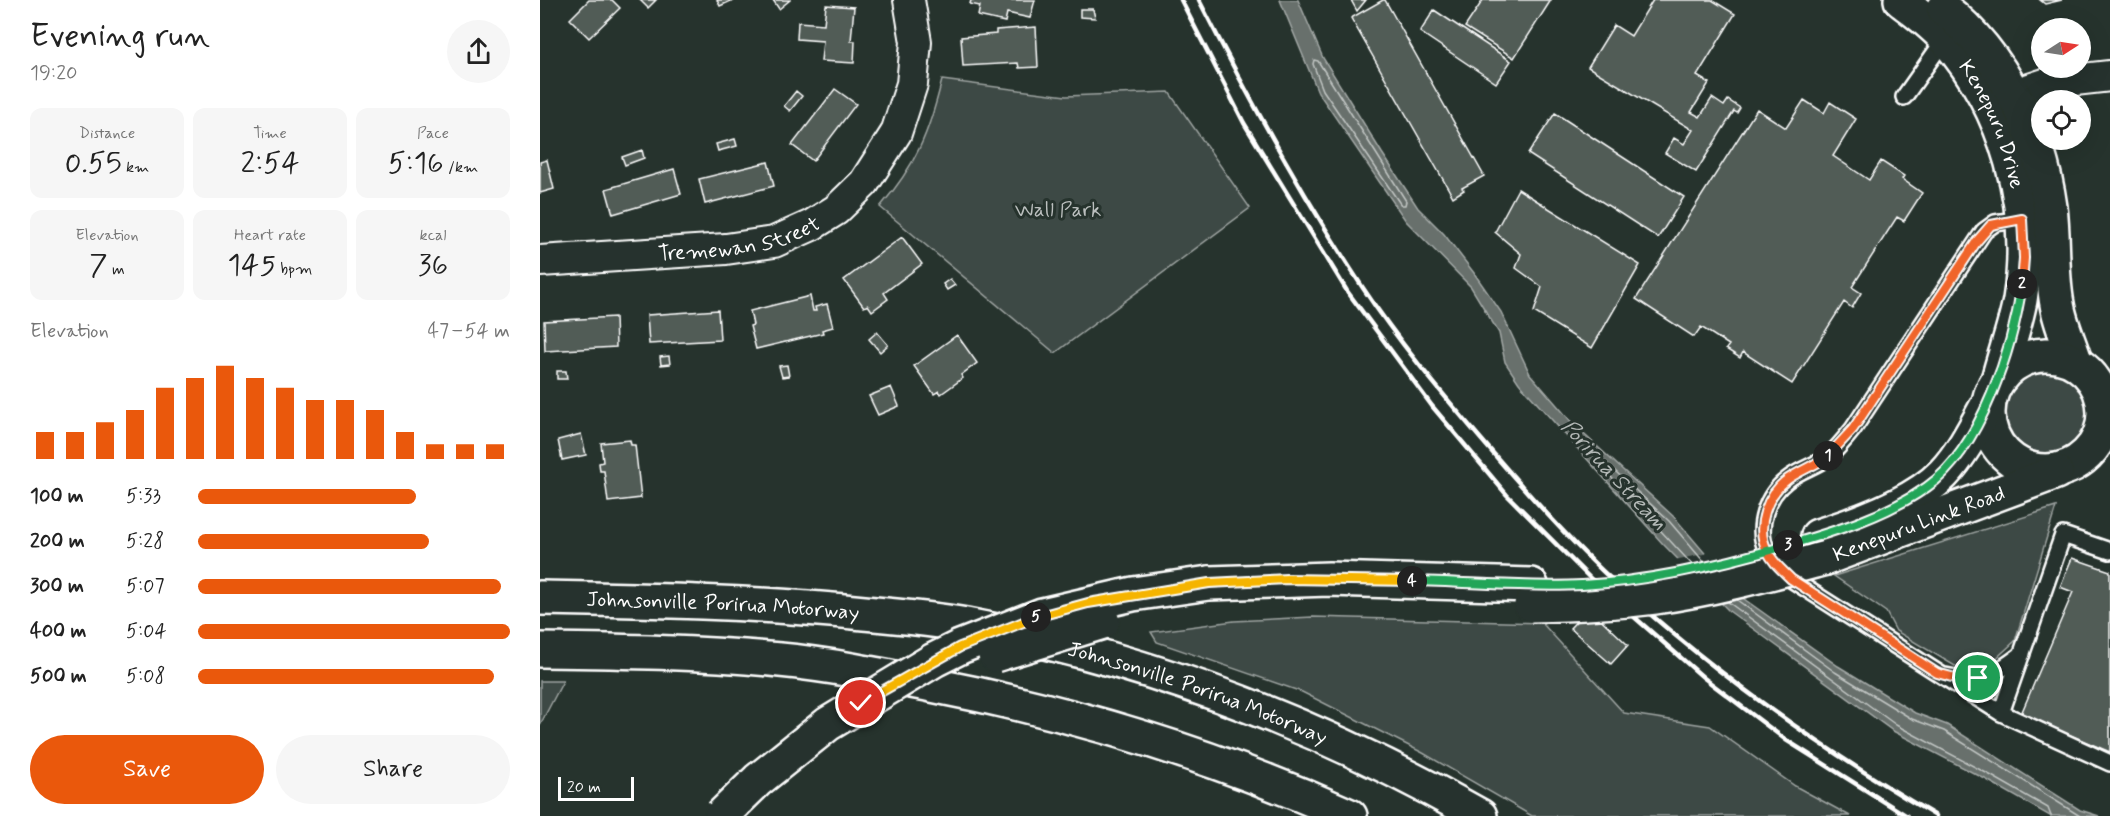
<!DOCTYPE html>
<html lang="en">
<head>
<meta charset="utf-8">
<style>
  body { margin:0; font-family:Mynerve,sans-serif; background:#f6f6f6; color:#222; height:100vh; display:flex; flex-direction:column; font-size:22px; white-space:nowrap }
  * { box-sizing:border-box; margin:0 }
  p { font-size:20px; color:#767676 }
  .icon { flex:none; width:33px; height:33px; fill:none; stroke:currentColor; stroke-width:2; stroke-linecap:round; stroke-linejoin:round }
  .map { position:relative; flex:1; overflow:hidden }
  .panel { display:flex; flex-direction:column; background:#fff; width:540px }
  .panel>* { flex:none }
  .needle { width:39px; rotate:78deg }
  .fabs { position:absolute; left:1491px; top:18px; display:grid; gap:12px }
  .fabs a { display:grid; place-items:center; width:60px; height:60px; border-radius:50%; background:#fff; box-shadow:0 6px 24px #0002; font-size:30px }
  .scale { position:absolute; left:18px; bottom:15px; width:76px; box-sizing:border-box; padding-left:6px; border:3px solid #fff; border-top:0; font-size:16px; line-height:21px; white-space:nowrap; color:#fff; -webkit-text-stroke:4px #26332d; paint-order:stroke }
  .pin { position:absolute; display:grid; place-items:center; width:51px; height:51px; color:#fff; margin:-26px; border:3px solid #fff; border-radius:50%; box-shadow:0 2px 6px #0007 }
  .km { position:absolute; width:30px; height:30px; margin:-15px; border-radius:50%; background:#222; color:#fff; font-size:16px; line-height:30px; text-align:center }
  .round { display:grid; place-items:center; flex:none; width:63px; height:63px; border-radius:32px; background:#f6f6f6 }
  .head { display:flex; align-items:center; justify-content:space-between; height:102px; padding:0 30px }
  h1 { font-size:33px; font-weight:600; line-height:45px }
  .metrics { display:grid; grid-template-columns:repeat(3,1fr); gap:9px; height:102px; padding:6px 30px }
  .metrics div { display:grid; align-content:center; border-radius:12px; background:#f6f6f6; text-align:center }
  .metrics b { font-size:30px; font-weight:600 }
  .metrics small { font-size:16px; font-weight:400 }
  .metrics p { font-size:16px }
  .chart { height:168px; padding:12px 30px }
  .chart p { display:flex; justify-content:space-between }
  .chart svg { width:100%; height:108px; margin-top:6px; stroke:#ea580c; stroke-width:6 }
  .button { display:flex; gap:12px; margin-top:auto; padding:12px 30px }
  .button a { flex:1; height:69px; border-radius:36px; background:#ea580c; color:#fff; font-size:24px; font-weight:600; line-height:69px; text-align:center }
  .button a+a { background:#f6f6f6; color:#222 }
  ul { padding:0 30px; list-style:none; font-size:20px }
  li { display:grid; grid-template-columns:96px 72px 1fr; align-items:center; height:45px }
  li i { height:15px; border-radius:8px; background:#ea580c }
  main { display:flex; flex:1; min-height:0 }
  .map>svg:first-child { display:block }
</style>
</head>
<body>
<main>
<section class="panel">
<div class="head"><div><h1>Evening run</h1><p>19:20</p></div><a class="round"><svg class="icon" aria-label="share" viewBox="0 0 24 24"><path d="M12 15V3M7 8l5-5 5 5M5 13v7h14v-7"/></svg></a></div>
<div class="metrics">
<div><p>Distance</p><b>0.55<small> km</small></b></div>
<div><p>Time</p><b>2:54</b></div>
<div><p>Pace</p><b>5:16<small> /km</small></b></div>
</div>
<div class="metrics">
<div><p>Elevation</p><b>7<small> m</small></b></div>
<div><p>Heart rate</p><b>145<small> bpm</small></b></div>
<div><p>kcal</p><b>36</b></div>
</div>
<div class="chart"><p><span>Elevation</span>47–54 m</p>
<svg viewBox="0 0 160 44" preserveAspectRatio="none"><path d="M5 44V33M15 44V33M25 44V29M35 44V24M45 44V15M55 44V11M65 44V6M75 44V11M85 44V15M95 44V20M105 44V20M115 44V24M125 44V33M135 44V38M145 44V38M155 44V38"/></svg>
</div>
<ul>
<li><b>100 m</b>5:33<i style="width:70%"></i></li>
<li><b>200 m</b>5:28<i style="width:74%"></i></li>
<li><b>300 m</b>5:07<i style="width:97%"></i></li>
<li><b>400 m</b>5:04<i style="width:100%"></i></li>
<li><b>500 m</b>5:08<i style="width:95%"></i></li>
</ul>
<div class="button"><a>Save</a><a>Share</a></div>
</section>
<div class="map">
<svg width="1570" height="816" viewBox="0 0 1570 816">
  <rect width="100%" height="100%" fill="#26332d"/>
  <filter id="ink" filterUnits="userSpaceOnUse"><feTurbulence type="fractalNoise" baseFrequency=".0167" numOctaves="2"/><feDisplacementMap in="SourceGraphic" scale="12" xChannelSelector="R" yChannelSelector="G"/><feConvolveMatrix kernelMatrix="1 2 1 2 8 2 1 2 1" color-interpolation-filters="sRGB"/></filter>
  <g filter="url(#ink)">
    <!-- green -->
    <path fill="#3e4944" stroke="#9ea4a2" stroke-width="1.5" d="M402 80 526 96 629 92 710 208 515 353 340 207C376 165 389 133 402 80Z
      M1466 412a41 41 0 1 1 82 0a41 41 0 1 1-82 0Z
      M1516 507 1475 641 1452 662 1431 666H1415L1356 631 1346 612 1294 576Z
      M773 617 1002 623 1084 713 1170 726 1255 786 1310 816H992L883 753 762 692 617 642 611 632 694 621Z
      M0 681H23L0 725Z"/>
    <!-- water -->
    <path fill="#67706c" stroke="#a4a9a7" stroke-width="1.5" d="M740 0H758L783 58 842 153 878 208 904 234 934 273 961 312 990 374 1035 426 1134 517 1204 599 1298 666 1375 713 1407 725 1540 810 1559 816H1510L1447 780 1353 731 1189 611 1123 544 979 383 965 362 959 333 931 287 866 221 778 92Z"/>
    <!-- pier -->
    <path fill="#26332d" d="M1169 553 1204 594 1174 600 1134 560Z"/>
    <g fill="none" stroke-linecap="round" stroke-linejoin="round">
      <!-- shore -->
      <path stroke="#c2c6c4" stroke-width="1.5" d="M774 60 778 61 866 201 865 205H861L783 90 773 64Z
        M1158 571 1059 464V460H1063L1129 521 1170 569
        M1197 600 1295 672 1372 719 1404 731 1540 816
        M1188 602 1356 725 1450 775 1508 808 1511 816"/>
    </g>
    <!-- building -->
    <path fill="#515c57" stroke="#fff" stroke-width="1.5" d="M49 0H72L80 8 49 38 30 19Z
      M100 0H116L108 8Z
      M177 0H193L180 6Z
      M233 0H250L239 9Z
      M431 0H495L490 18 467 13 465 22 438 16 440 6 430 4Z
      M811 0H826L817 11Z
      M843 0H845L944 176 922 188 924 190 913 197 811 18Z
      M943 0H1011L974 58 925 27Z
      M1113 0H1172L1195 14 1157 76 1169 83 1151 112 1160 117 1172 98 1184 106 1188 100 1200 108 1197 113 1194 111 1156 172 1125 153 1134 138 1144 144 1153 130 1048 67 1074 25 1091 36Z
      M1500 0H1522L1505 4Z
      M286 5 314 7 311 41H315L314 63 281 61 283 41 257 39 258 22 284 24Z
      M540 9H553L555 18 540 17Z
      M894 10 971 61 956 83 880 32Z
      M496 27 498 67 479 68 478 63 423 66 421 37 456 34V30Z
      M295 89 316 104 273 161 252 145Z
      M256 91 262 96 250 111 244 106Z
      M1264 100 1284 113 1290 102 1316 119 1293 156 1329 180 1341 161 1364 176 1362 179 1382 193 1364 221 1357 217 1312 287 1321 293 1312 308 1304 302 1252 384 1203 352 1200 358 1186 349 1189 345 1161 327 1154 337 1096 299 1217 109 1246 128Z
      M1015 113 1144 197 1118 238 988 154Z
      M195 139 197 146 178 151 176 144Z
      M102 150 104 158 85 165 82 157Z
      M7 160 14 189 0 193V162Z
      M228 162 234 186 165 204 159 179Z
      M134 169 141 194 73 214 66 189Z
      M978 189 1100 265 1052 348 994 312 1002 287 976 268 981 254 955 232Z
      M362 237 382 264 344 293 348 299 332 311 328 305 324 307 304 280Z
      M410 279 415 285 407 290 403 284Z
      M270 296 273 311H276L275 307 287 304 293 327 282 330 283 333 216 349 210 326 213 325 210 311Z
      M178 310 180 340 109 344 107 315Z
      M75 317 76 347 5 351 4 321Z
      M337 332 348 345 340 352 329 339Z
      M417 335 437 363 421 375 423 378 401 394 399 391 394 394 374 366Z
      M129 356 130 364 121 365 120 357Z
      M247 365 249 376 242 377 239 366Z
      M17 371H26L27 379H17Z
      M351 387 359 406 338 415 329 396Z
      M41 434 46 455 22 460 18 440Z
      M90 440 91 445H95L101 498 68 502 64 471H60L59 463 63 462 61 443Z
      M1532 558 1570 571V752L1481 714 1533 592 1520 587Z
      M1049 608 1088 645 1071 664 1030 628Z"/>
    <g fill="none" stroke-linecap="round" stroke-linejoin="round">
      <defs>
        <path id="service" d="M1364 97 1407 36
          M1482 219 1455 223 1444 231 1313 429C1305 439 1297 449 1288 457 1275 466 1259 470 1247 480 1227 495 1215 527 1227 551 1233 562 1242 570 1251 579L1461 713 1570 763
          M1405 676C1440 684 1455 675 1482 654
          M1461 713 1523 535 1570 551"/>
        <g id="minor">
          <path d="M1474 94 1508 83 1570 76"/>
          <path id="s1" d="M0 261 186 249 234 242 272 225 296 210 324 183 356 133 372 84 376 42 369 0"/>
        </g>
        <g id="secondary">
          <path id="s2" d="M1361 0C1376 12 1393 24 1406 39 1467 109 1495 208 1480 300 1475 327 1465 353 1458 380"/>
          <path d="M1404 9C1463 55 1500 134 1510 207 1514 239 1511 272 1517 304 1520 323 1529 342 1535 361"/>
          <circle cx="1506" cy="413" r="58"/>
          <path d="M1278 536C1317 524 1374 504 1403 474 1422 454 1435 428 1448 404"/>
          <path id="s3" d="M1286 558 1516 472"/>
          <path d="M669 583 789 579 991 585"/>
        </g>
        <g id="motorway">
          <path id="s4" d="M0 598C108 600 216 602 324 613 358 616 393 619 426 625 607 659 780 725 940 816"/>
          <path d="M0 650C80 651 160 652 240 660 291 665 341 675 392 685 536 713 676 756 810 816"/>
        </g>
      </defs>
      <!-- service casing -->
      <use href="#service" stroke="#fff" stroke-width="20"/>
      <!-- minor casing -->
      <use href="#minor" stroke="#fff" stroke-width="34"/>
      <!-- secondary casing -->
      <use href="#secondary" stroke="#fff" stroke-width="38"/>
      <!-- motorway casing -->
      <use href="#motorway" stroke="#fff" stroke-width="38"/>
      <!-- service -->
      <use href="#service" stroke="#26332d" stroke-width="15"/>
      <!-- minor -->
      <use href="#minor" stroke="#26332d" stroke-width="30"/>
      <!-- secondary -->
      <use href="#secondary" stroke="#26332d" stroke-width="33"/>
      <!-- motorway -->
      <use href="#motorway" stroke="#26332d" stroke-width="33"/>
      <!-- rail -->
      <path stroke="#fff" stroke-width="4.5" d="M641 0 704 123 807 291 892 406 967 495 1052 580 1164 678 1246 740 1367 816
        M659 0C709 99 762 195 823 288 858 341 899 390 940 438 981 486 1024 535 1070 578 1169 670 1280 748 1396 816"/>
      <defs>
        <path id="secondary-bridge" d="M991 605C1033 604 1074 602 1115 597 1173 589 1230 573 1286 558
          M455 655 563 622
          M181 816 218 780 288 724 394 660 420 647 502 615 593 594 669 583"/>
      </defs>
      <!-- secondary-bridge casing -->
      <use href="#secondary-bridge" stroke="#fff" stroke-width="38" stroke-linecap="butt"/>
      <!-- secondary-bridge -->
      <use href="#secondary-bridge" stroke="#26332d" stroke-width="33"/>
    </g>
  </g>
  <g fill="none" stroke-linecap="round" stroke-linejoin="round" filter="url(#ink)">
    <defs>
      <path id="split-1" d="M1288 456C1276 465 1261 470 1248 479 1227 494 1215 527 1227 550 1232 562 1242 570 1251 579L1397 673 1419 679 1438 678"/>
      <path id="split-2" d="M1288 456 1313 429 1437 241 1451 225 1482 219 1484 258 1482 284"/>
      <path id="split-3" d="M1248 545C1296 531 1346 516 1387 487 1441 449 1473 347 1482 284"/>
      <path id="split-4" d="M872 581C929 582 985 588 1042 585 1112 581 1181 565 1248 545"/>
      <path id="split-5" d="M496 617 548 603 669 583 747 579 872 581"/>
      <path id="split-6" d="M321 703 420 647 496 617"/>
    </defs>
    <!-- split-1 casing -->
    <use href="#split-1" stroke="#fff" stroke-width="12"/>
    <!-- split-2 casing -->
    <use href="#split-2" stroke="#fff" stroke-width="12"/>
    <!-- split-3 casing -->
    <use href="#split-3" stroke="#fff" stroke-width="12"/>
    <!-- split-4 casing -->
    <use href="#split-4" stroke="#fff" stroke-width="12"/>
    <!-- split-5 casing -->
    <use href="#split-5" stroke="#fff" stroke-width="12"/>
    <!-- split-6 casing -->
    <use href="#split-6" stroke="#fff" stroke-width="12"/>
    <!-- split-1 -->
    <use href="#split-1" stroke="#f0652b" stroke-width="8"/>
    <!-- split-2 -->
    <use href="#split-2" stroke="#f0652b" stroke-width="8"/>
    <!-- split-3 -->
    <use href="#split-3" stroke="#22a559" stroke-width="8"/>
    <!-- split-4 -->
    <use href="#split-4" stroke="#22a559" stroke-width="8"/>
    <!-- split-5 -->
    <use href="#split-5" stroke="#f5b400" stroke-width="8"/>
    <!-- split-6 -->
    <use href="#split-6" stroke="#f5b400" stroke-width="8"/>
  </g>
  <g text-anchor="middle" stroke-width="6" stroke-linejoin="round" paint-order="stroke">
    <!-- street labels -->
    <g font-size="21" fill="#fff" stroke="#26332d">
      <text dy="7" stroke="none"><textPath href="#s2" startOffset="158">Kenepuru Drive</textPath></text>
      <text dy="7" stroke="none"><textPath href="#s1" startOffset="201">Tremewan Street</textPath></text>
      <text dy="7" stroke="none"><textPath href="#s3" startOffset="99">Kenepuru Link Road</textPath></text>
      <text dy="7" stroke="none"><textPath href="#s4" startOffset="183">Johnsonville Porirua Motorway</textPath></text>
      <text dy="7" stroke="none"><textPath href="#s4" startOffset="669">Johnsonville Porirua Motorway</textPath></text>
    </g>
    <!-- park labels -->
    <g font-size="21" fill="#bbbfbe" stroke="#26332d">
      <text x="518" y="216">Wall Park</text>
    </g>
    <!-- water labels -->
    <g font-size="22" font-style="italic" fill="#b3b8b6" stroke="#26332d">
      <text transform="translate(1075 474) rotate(47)" y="8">Porirua Stream</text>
    </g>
  </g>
</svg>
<div class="fabs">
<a><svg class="needle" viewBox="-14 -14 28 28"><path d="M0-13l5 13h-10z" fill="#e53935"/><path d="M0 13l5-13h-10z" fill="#767676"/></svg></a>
<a><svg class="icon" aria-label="locate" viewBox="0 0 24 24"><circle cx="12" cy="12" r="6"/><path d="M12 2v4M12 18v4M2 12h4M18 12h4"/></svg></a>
</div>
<div class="scale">20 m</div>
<div class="pin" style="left:1438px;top:678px;background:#1e9e55"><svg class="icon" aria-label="arrive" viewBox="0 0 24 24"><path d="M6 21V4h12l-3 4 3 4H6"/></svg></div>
<div class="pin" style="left:321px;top:703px;background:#d93025"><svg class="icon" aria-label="check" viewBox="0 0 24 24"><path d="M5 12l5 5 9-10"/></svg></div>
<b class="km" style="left:1288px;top:456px">1</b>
<b class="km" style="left:1482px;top:284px">2</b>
<b class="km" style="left:1248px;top:545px">3</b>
<b class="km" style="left:872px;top:581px">4</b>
<b class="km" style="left:496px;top:617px">5</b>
</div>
</main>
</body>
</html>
